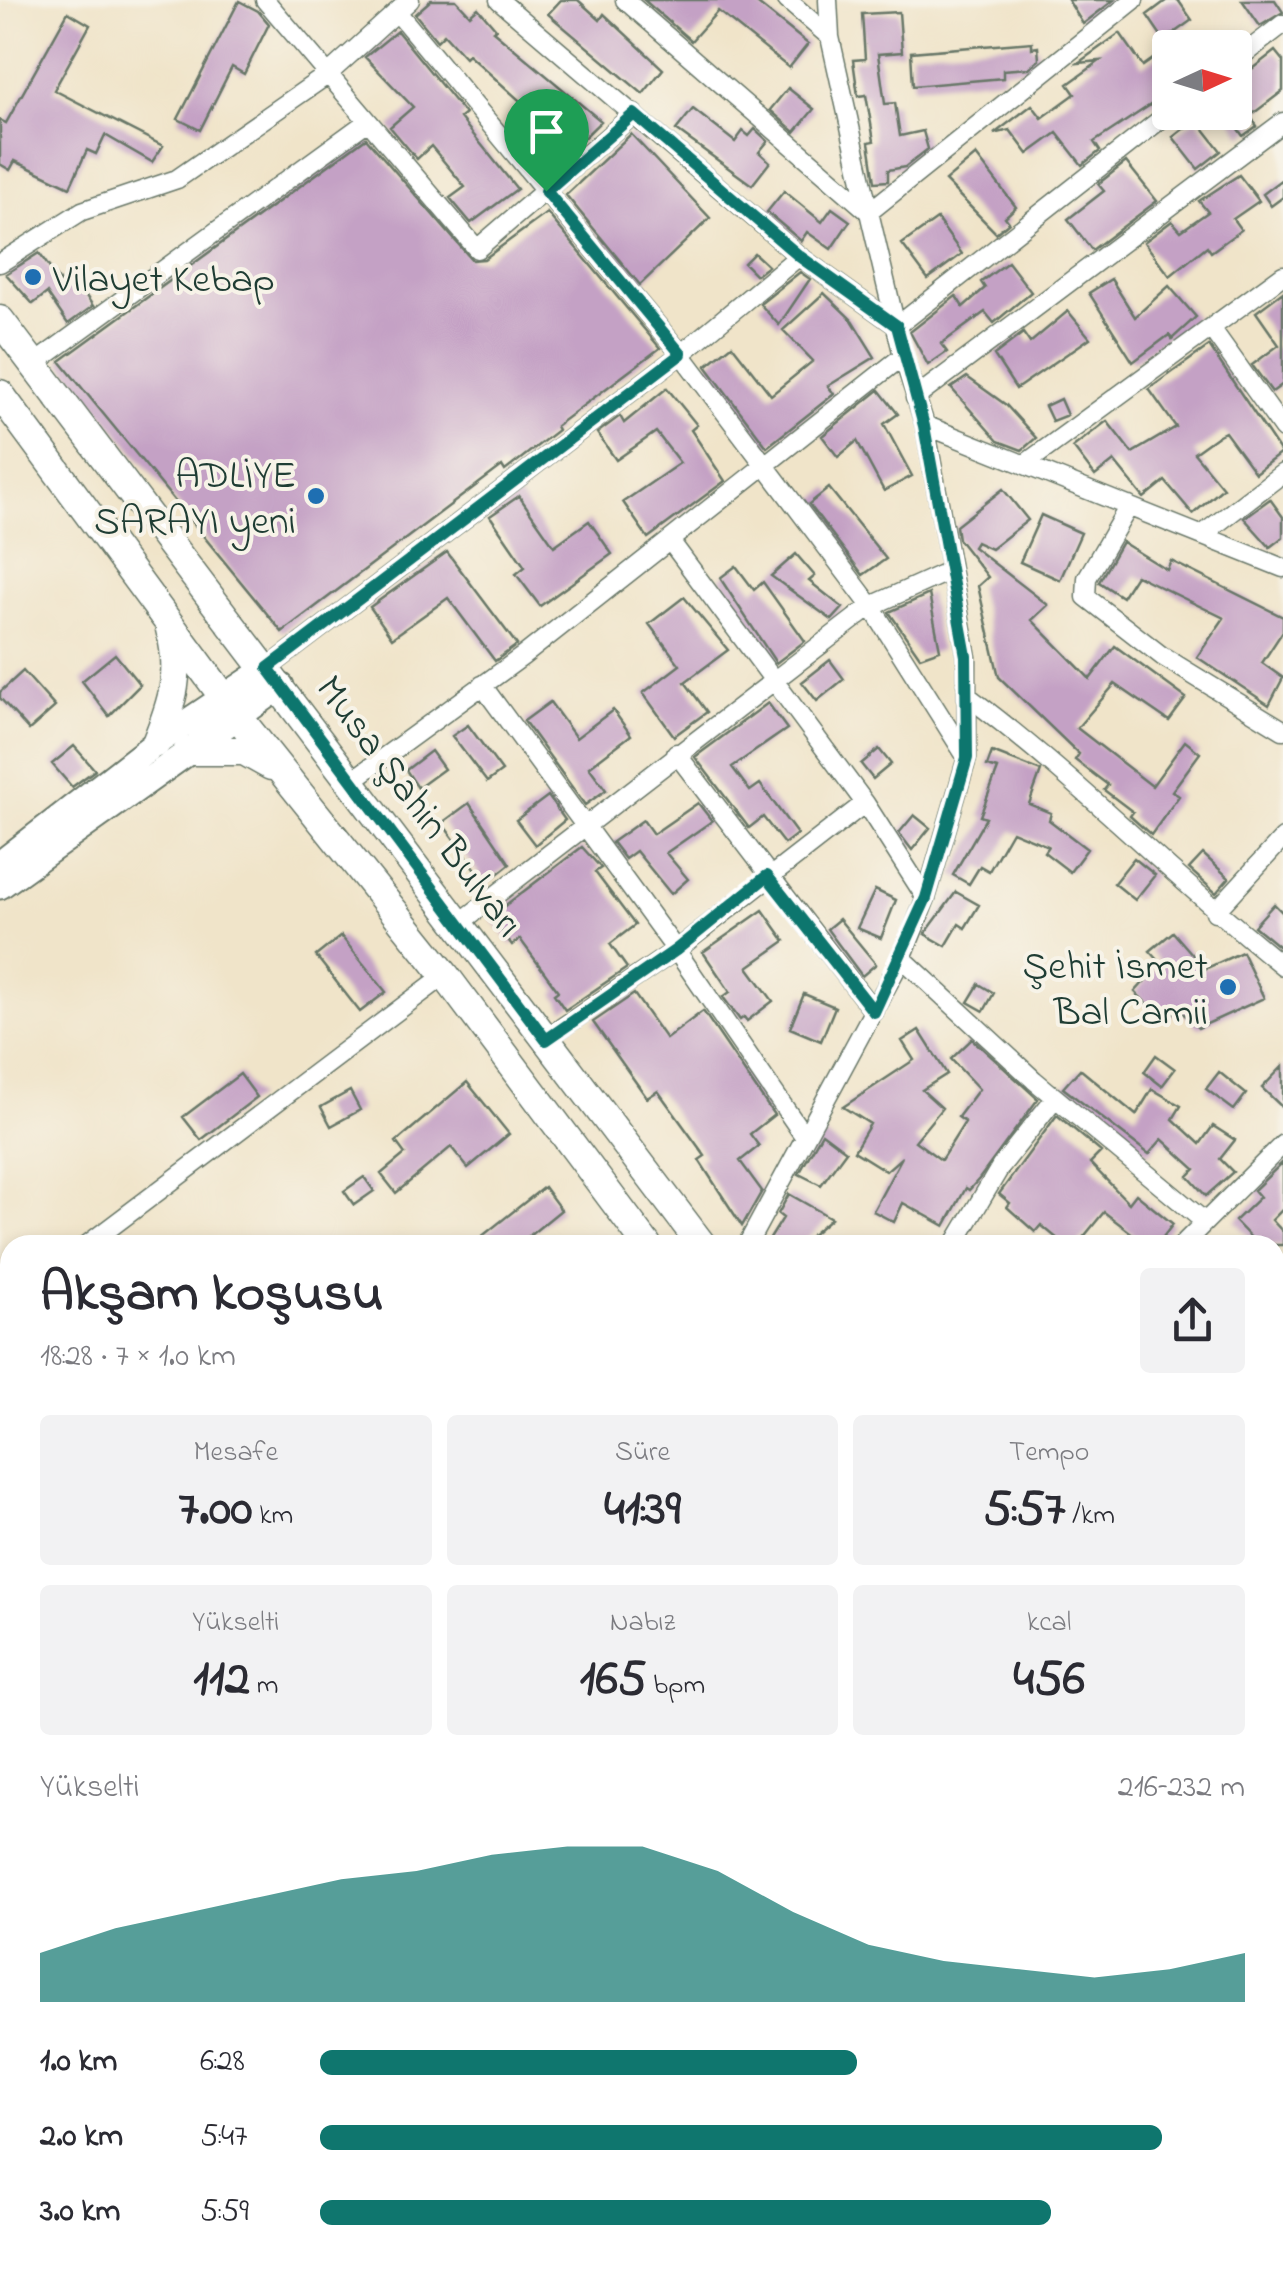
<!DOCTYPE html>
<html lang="tr">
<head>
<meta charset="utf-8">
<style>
  body { margin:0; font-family:"Indie Flower",sans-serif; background:#f2f2f3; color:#2b2b33; height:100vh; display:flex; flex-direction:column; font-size:38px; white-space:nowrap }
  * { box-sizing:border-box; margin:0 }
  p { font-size:32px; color:#7c7c81 }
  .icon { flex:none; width:55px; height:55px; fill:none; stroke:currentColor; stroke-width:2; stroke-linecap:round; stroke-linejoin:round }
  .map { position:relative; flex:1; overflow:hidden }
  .drawer { position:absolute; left:0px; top:1235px; width:1285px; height:1038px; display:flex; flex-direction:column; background:#fff; border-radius:30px 30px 0 0; box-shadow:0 5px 15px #0003 }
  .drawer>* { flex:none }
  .needle { width:65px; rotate:86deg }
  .controls { position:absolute; left:1152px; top:30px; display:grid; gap:20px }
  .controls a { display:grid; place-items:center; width:100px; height:100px; border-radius:10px; background:#fff; box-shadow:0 5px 15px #0003; font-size:50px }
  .pin { position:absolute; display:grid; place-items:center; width:85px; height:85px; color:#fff; margin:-102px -42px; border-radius:50% 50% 50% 0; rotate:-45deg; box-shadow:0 0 10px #0007 }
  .pin .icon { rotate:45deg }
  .round { display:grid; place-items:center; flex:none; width:105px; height:105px; border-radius:10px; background:#f2f2f3 }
  .head { display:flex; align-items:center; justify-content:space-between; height:170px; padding:0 40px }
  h1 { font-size:55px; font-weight:700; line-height:75px }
  .stats { display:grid; grid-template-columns:repeat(3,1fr); gap:15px; height:170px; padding:10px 40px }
  .stats div { display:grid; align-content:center; border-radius:10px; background:#f2f2f3; text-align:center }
  .stats b { font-size:50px; font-weight:700 }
  .stats small { font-size:28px; font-weight:400 }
  .stats p { font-size:28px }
  .chart { height:280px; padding:20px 40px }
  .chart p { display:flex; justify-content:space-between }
  .chart svg { width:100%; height:180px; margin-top:10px; fill:#0f766e; opacity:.7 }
  ul { padding:0 40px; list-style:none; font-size:32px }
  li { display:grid; grid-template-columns:160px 120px 1fr; align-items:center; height:75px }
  li i { height:25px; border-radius:12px; background:#0f766e }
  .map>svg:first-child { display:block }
</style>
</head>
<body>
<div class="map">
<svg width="1283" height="2271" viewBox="0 0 1283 2271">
  <rect width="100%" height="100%" fill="#f7f3e8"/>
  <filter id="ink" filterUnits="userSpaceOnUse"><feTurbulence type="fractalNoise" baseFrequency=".01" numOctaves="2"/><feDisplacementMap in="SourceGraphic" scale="20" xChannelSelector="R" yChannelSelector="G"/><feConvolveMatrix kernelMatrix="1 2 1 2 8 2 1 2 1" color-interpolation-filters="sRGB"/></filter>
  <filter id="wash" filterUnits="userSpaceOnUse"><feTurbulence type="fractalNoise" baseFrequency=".0048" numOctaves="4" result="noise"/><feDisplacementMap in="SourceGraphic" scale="40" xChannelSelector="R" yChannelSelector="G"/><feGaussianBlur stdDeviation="2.25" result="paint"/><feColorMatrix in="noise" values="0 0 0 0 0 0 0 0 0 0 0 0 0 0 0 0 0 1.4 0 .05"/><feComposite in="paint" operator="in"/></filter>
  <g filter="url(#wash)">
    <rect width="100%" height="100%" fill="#f0e4c9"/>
    <g id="blocks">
      <!-- building -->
      <path fill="#c4a1c5" d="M431 0H456L470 15 478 8 496 29 493 31 601 121 557 164 533 143 544 130 534 121 538 117 468 54 465 57 444 34 437 41 415 14Z
        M561 0H578L600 20 604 14 663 69 643 94 548 14Z
        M644 0H753L808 44 789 68 718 11 691 41Z
        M1068 0H1114L1083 24Z
        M1167 0H1178L1192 20 1164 40 1147 15Z
        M1242 0H1275L1283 12 1260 26Z
        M239 1 258 11 269 24 244 74 232 67 200 130 178 119Z
        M68 12 90 25 54 90 163 146 152 162 105 135 96 154 87 150 70 187 15 161 10 170 0 164V120L6 123Z
        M899 12 902 52 878 54 885 104 895 103 900 136 923 131 928 149 905 167 888 170V181L875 182 869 142 874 141 866 95 858 96 853 60 865 59 862 14Z
        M397 31 465 114 460 118 517 189 471 223 450 198 465 187 431 146 417 159 390 127 413 107 365 57Z
        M1120 33 1143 66 1170 47V92L1094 142 1100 151 1082 165 1057 133 1028 154 1010 130 994 134 1032 105 1042 118 1075 94 1068 84 1100 61 1078 63Z
        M1032 42V48L1038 47 1039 60 1029 68 1003 70V78L913 86 911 52Z
        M1275 51 1283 61V91L1250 116 1257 126 1243 136 1226 112H1235V82Z
        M788 88 814 109 795 132 770 110Z
        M693 109 735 142 743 131 749 136 755 129 768 141 759 152 770 162 752 185 676 130Z
        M1196 119 1221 151 1198 169 1173 137Z
        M631 134 710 218 640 285 566 195Z
        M366 138 472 260 484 259 547 213 660 348 556 426 558 430 505 471 502 466 282 632 60 361Z
        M976 155 1016 207 1005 217 1009 222 996 233 945 181Z
        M1126 162 1157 201 1092 250 1068 219 1104 191 1098 184Z
        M1239 175 1259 201 1233 219 1241 230 1211 252 1207 246 1170 276 1144 242 1172 221 1181 231 1208 212 1199 201Z
        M1283 179V197L1271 206 1263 194Z
        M784 191 822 222 832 208 850 221 831 249 807 232 801 241 767 212Z
        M937 219 962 254 928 279 902 244Z
        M39 253 64 288 75 280 93 306 68 324 47 293 33 304 6 274Z
        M754 253 768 266 756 275 744 263Z
        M1008 262 1031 292 994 323 985 312 941 344 947 352 928 365 910 332 956 296 963 307 985 288 981 282Z
        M800 272 810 279 779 325 760 304Z
        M1111 279 1135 317 1169 286 1196 317 1172 339 1169 335 1133 362 1089 293Z
        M1283 292V384L1272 392 1252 365 1279 345 1256 312Z
        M824 293 852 320 875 357 828 386 834 394 767 447 706 366 732 345 771 395 813 361 783 330Z
        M1068 311 1090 338 1016 389 994 355 1023 333 1030 343Z
        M1209 346 1281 453 1255 473 1225 432 1219 435 1194 453 1223 488 1193 514 1165 481 1144 498 1114 461 1095 476 1073 447 1107 421 1132 453 1176 427 1149 389Z
        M967 377 1006 405 1036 438 1022 450 998 441 951 388Z
        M667 388 697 425 691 430 725 481 648 538 623 502 680 463 656 432 616 460 597 433 620 416 624 423Z
        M879 390 898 414 884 424 912 476 884 491 857 441 838 457 822 436Z
        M1060 399 1067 415 1052 421 1045 406Z
        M829 488 886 559 863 575 809 504Z
        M1003 489 1028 520 991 549 976 542 973 547 1048 605 1032 620 1090 679 1115 646 1186 698 1169 721 1115 684 1077 728 1152 786 1185 741 1200 753 1172 791 1179 796 1151 835 1130 816 1133 812 1104 790 1108 785 1075 760 1079 754 999 677 978 586 988 577 958 539 956 526Z
        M519 496 554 546 589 521 612 554 540 606 516 574 525 567 490 516Z
        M1270 499 1283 517V537L1270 547 1244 518Z
        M1041 515 1081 533 1060 580 1020 562Z
        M1122 542 1167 570 1171 561 1283 617V631L1262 663 1283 678 1269 705 1197 657 1224 618 1136 575 1122 597 1099 582Z
        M447 552 517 645 495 661 448 598 392 638 370 607Z
        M796 554 815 576 809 581 843 608 832 620 771 576Z
        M736 566 754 590 763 582 805 641 776 663 720 578Z
        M929 594 940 650 920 657 889 612Z
        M684 597 728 650 685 682 707 712 674 736 643 693 680 665 649 624Z
        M115 654 140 685 109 716 82 681Z
        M830 660 844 679 817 701 802 682Z
        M23 671 55 707 29 730 0 698V692Z
        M550 702 576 738 613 710 631 735 589 767 606 790 585 805 524 721Z
        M768 703 787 729 732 767 750 791 760 784 797 834 784 844 763 817 749 828 695 757Z
        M468 725 502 771 487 782 452 736Z
        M74 746 95 770 72 787 52 764Z
        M879 749 891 764 873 779 861 764Z
        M431 751 444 769 418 788 406 770Z
        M992 752 1041 771 1029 804 1051 813 1049 820 1087 849 1070 872 1044 852 1048 846 1012 831 989 871 980 866 969 884 953 875 986 818 980 816 998 769 987 766Z
        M548 796 565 820 535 845 516 820Z
        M469 803 510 864 486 883 442 823Z
        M698 803 712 821 666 853 688 879 671 894 636 851 625 859 612 842 643 820 653 834Z
        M914 815 930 828 912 850 899 833Z
        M582 847 601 868 595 872 635 925 610 944 627 968 565 1010 554 994 558 991 520 939 512 945 490 917Z
        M1203 854 1229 878 1216 893 1189 869Z
        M1134 858 1155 875 1135 900 1114 883Z
        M875 890 896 900 881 938 857 928Z
        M956 892 979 905 965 928 959 924 946 946 925 934Z
        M1274 904 1283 913V950L1254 926Z
        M763 910 785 941 748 967 773 1001 747 1021 744 1017 740 1020 723 997 730 992 703 952Z
        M839 919 876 964 862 976 827 929Z
        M1173 932 1205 969 1242 952 1264 998 1198 1028 1178 1008 1168 1019 1149 1006 1135 992 1161 963 1150 951Z
        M341 936 386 992 360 1012 316 956Z
        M979 984 994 993 984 1011 968 1002Z
        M634 994 666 1039 703 1011 774 1115 750 1134 759 1146 740 1161 762 1191 742 1226 699 1160 705 1156 658 1091 647 1098 593 1022Z
        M804 994 835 1007 821 1041 790 1028Z
        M919 1030 947 1074 922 1090 942 1108 915 1141 941 1160 965 1122 958 1117 979 1089 951 1059 972 1039 1038 1099 979 1179 969 1190 966 1188 945 1226 903 1203 894 1222 873 1211 902 1157 886 1171 854 1151 870 1124 843 1107 914 1060 902 1041Z
        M1156 1055 1175 1069 1162 1086 1144 1072Z
        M1283 1066V1108L1262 1088Z
        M1080 1069 1136 1115 1152 1089 1181 1106 1173 1119 1200 1144 1213 1126 1235 1140 1220 1159 1233 1172 1206 1196 1188 1176 1195 1169 1162 1139 1149 1154 1063 1088Z
        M1219 1072 1246 1094 1234 1110 1206 1089Z
        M240 1074 257 1097 201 1140 183 1117Z
        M467 1082 509 1134 468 1168 451 1147 396 1193 381 1174 405 1154 396 1142Z
        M350 1091 360 1110 331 1126 321 1107Z
        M1057 1115 1101 1152 1090 1163 1129 1203 1136 1194 1173 1224 1157 1245H1147L1104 1212 1077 1245H1065L1041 1225 1035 1232 1007 1207 1010 1203 999 1194Z
        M822 1133 846 1151 821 1185 799 1174Z
        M1283 1162V1209L1272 1220 1283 1232V1245H1258L1235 1221 1260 1197 1254 1190Z
        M364 1177 374 1191 354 1205 344 1191Z
        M544 1187 561 1210 518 1245H471Z
        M789 1194 831 1218 800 1245H766L783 1218 778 1214Z"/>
    </g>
  </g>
  <g filter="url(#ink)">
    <use href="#blocks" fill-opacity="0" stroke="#687768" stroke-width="2.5"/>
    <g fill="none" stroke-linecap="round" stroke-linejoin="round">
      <defs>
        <path id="street" d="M265 0 477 249 634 114
          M499 0 799 256 897 326 1170 112
          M625 0 869 212 1134 0
          M787 0 830 37
          M397 12 681 354 871 606 967 758
          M1235 61 1283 24
          M0 263 82 211 177 179 327 75 410 0
          M1211 328 1283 429
          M34 364 368 121
          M915 398 1283 122
          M925 425 1283 568
          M1025 464 1283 275
          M1129 506 1087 578 1086 597 1162 656 1283 730
          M1202 535 1283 473
          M671 542 865 803 926 898
          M268 668 681 354 799 256
          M482 685 676 950 804 1136
          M970 698C1080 780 1175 880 1283 966
          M676 753 874 1012
          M350 782 523 656 903 356
          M1215 912 1283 838
          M461 922 871 606 949 571
          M902 958 1034 1080 1205 1222
          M545 1039 676 950 865 803
          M87 1245 445 975
          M747 1245 902 958 926 898 967 758V657L925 425 903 356 869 212 830 37 828 0
          M954 1245 1001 1166 1055 1098
          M1182 1245 1283 1144
          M0 1293 10 1305
          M0 1343 10 1335
          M1275 1453 1283 1448
          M0 1596 10 1609
          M1275 1618 1283 1628
          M0 1771 10 1763
          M1275 1885 1283 1879
          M0 1915 10 1928
          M0 2235 10 2249
          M20 2262 27 2271
          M272 2262 278 2271
          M622 2262 648 2271
          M64 2271 69 2262
          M938 2271V2262
          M1043 2271 1048 2262"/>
        <path id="secondary" d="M0 864 156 743 268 668
          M0 886 281 686"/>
        <path id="primary" d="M0 320 702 1245
          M0 394 239 718 445 975 647 1245
          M156 743C173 701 182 673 170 629
          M188 751H244L271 766
          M1275 1984 1283 1994
          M1275 2056 1283 2067"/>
      </defs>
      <!-- street casing -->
      <use href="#street" stroke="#687768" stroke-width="21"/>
      <!-- secondary casing -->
      <use href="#secondary" stroke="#687768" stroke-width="29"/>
      <!-- primary casing -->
      <use href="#primary" stroke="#687768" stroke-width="31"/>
      <!-- street -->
      <use href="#street" stroke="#fff" stroke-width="18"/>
      <!-- secondary -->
      <use href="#secondary" stroke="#fff" stroke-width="25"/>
      <!-- primary -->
      <use href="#primary" stroke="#fff" stroke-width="28"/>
    </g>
  </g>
  <g fill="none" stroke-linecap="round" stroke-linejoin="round" filter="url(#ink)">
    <defs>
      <path id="route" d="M634 114 799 256 897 326 924 426 966 656 967 758 926 898 874 1012 767 876 676 950 546 1040 268 668 681 354 546 191Z"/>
    </defs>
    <!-- route casing -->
    <use href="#route" stroke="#fff" stroke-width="20"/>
    <!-- route -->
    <use href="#route" stroke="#0f766e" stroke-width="12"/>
  </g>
  <!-- markers -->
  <g fill="#1f6fb2" stroke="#f7f3e8" stroke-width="4">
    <circle cx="33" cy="277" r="10"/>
    <circle cx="316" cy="496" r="10"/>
    <circle cx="1228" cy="987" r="10"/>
  </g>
  <g text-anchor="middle" stroke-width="8" stroke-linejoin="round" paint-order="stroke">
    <!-- poi labels -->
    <g font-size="40" fill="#1f3d34" stroke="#f7f3e8" text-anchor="end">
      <text x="53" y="291" text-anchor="start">Vilayet Kebap</text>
      <text x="296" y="487">ADLİYE<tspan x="296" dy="46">SARAYI yeni</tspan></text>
      <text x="1208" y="978">Şehit İsmet<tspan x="1208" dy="46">Bal Camii</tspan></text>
    </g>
    <!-- street labels -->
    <g font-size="40" fill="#1f3d34" stroke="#f7f3e8">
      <text transform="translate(421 805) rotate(53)" y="14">Musa Şahin Bulvarı</text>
    </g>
  </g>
</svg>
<div class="controls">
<a><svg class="needle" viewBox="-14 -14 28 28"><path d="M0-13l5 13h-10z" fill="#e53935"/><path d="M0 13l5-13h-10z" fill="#7c7c81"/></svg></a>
</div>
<div class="pin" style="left:546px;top:191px;background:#1e9e55"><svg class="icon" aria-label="arrive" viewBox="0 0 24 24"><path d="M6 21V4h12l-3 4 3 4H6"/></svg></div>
<section class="drawer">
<div class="head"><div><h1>Akşam koşusu</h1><p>18:28 · 7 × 1.0 km</p></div><a class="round"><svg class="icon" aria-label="share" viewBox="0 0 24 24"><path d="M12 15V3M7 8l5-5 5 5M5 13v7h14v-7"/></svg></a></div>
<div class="stats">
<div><p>Mesafe</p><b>7.00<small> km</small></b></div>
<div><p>Süre</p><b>41:39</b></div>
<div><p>Tempo</p><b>5:57<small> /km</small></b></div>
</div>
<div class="stats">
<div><p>Yükselti</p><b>112<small> m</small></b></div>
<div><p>Nabız</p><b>165<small> bpm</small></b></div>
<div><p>kcal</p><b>456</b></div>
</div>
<div class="chart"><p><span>Yükselti</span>216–232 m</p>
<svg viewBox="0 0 160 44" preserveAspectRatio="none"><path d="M0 44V32L10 26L20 22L30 18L40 14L50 12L60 8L70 6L80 6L90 12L100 22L110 30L120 34L130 36L140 38L150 36L160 32V44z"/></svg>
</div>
<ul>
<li><b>1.0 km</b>6:28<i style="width:58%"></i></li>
<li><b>2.0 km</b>5:47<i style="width:91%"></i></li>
<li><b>3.0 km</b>5:59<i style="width:79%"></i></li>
</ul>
</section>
</div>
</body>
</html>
